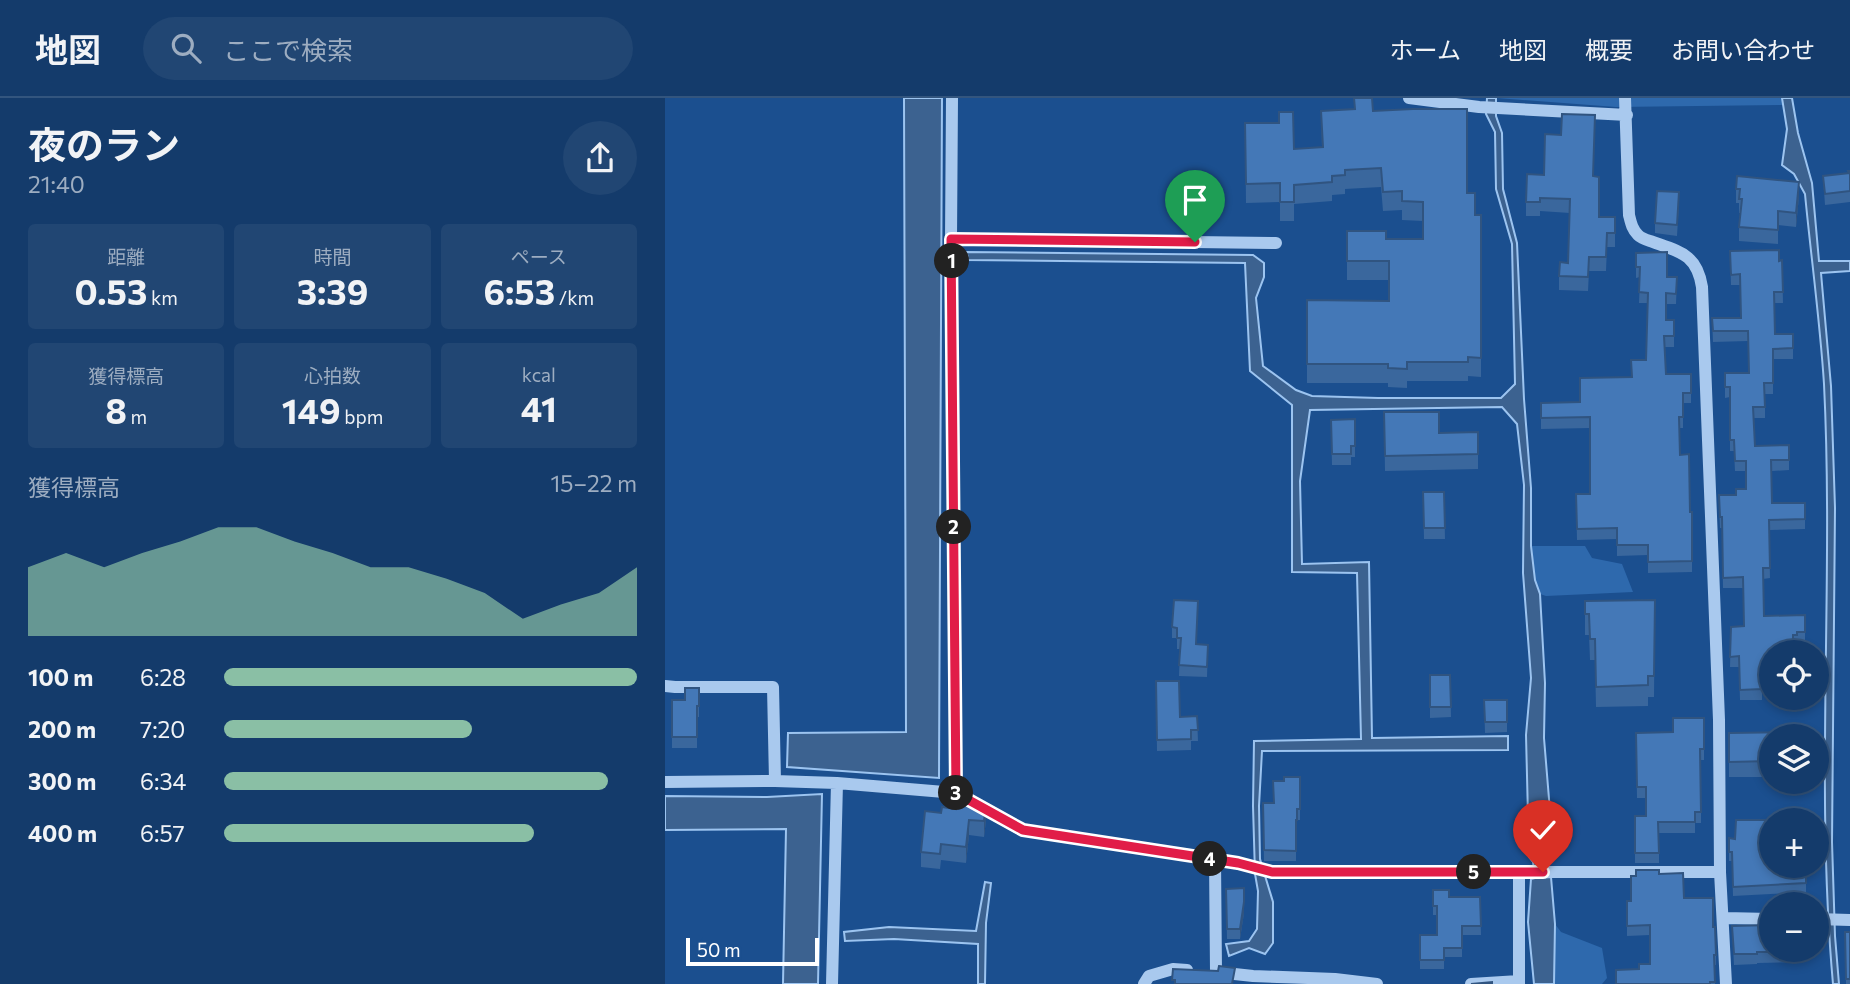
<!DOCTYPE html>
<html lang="ja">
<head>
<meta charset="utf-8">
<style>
  body { margin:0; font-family:Commissioner,"Noto Sans JP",sans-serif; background:#214673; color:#f1f3f6; height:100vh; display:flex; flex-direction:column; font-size:26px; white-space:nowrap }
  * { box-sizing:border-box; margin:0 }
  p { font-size:23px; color:#9dadc1 }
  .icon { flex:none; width:38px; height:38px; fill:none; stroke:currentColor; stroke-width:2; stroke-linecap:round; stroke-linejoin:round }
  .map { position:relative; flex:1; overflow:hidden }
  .drawer { display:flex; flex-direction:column; background:#143b6b; width:665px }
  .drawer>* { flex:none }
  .controls { position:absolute; left:1094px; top:542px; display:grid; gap:14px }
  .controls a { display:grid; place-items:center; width:70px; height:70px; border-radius:50%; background:#143b6b; box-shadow:0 4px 10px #0003,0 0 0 2px #33557e; font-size:35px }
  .scale { position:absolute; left:21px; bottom:18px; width:133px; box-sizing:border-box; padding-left:7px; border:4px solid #fff; border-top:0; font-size:19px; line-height:24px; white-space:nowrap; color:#fff; -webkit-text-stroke:5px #1b4f8f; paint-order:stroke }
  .pin { position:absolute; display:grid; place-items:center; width:60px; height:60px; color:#fff; margin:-72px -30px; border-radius:50% 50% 50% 0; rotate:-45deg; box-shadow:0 0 7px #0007 }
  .pin .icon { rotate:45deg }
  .km { position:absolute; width:35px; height:35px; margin:-18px; border-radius:50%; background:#222; color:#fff; font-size:19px; line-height:35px; text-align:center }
  .round { display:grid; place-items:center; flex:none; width:74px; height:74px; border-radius:37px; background:#214673 }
  .headline { display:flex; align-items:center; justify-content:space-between; height:119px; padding:0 28px }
  h1 { font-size:38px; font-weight:700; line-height:52px }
  .metrics { display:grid; grid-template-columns:repeat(3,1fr); gap:10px; height:119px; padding:7px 28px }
  .metrics div { display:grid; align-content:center; border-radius:7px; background:#214673; text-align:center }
  .metrics b { font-size:35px; font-weight:700 }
  .metrics small { font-size:19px; font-weight:400 }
  .metrics p { font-size:19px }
  .chart { height:196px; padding:14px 28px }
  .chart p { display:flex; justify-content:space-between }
  .chart svg { width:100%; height:126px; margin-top:7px; fill:#8abfa5; opacity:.7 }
  ul { padding:0 28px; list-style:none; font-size:23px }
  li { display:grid; grid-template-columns:112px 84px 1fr; align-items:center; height:52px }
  li i { height:18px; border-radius:9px; background:#8abfa5 }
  header { display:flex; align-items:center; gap:42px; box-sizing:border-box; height:98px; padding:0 35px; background:#143b6b; border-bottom:2px solid #33557e }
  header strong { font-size:33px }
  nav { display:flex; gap:38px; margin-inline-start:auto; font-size:24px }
  .search { width:490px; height:63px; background:#214673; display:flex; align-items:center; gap:18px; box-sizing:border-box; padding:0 24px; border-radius:38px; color:#9dadc1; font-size:26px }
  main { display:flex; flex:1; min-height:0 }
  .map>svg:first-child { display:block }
</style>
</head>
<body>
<header>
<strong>地図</strong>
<div class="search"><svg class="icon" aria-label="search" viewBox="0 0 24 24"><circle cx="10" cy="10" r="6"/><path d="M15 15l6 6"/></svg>ここで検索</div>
<nav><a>ホーム</a><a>地図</a><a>概要</a><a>お問い合わせ</a></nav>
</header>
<main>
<section class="drawer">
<div class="headline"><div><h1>夜のラン</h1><p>21:40</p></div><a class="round"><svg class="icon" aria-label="share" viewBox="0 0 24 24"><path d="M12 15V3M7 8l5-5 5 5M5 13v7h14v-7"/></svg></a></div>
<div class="metrics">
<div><p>距離</p><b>0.53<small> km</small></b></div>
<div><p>時間</p><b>3:39</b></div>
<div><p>ペース</p><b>6:53<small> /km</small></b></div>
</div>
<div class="metrics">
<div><p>獲得標高</p><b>8<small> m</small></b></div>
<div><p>心拍数</p><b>149<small> bpm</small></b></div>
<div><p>kcal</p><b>41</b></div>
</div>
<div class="chart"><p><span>獲得標高</span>15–22 m</p>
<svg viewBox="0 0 160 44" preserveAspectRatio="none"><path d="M0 44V20L10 15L20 20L30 15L40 11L50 6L60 6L70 11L80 15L90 20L100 20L110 24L120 29L130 38L140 33L150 29L160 20V44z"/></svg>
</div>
<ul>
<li><b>100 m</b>6:28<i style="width:100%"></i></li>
<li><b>200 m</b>7:20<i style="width:60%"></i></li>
<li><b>300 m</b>6:34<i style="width:93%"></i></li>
<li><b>400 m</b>6:57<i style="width:75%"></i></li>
</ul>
</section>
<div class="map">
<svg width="1185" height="886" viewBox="0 0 1185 886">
  <rect width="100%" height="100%" fill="#1b4f8f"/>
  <!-- green -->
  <path fill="#2e69ad" d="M831 0H1117L1118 7 951 9Z
    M866 448H920L927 460 957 466 968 494 881 498 875 496 870 482Z
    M890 826 896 834 937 850 942 880 937 886H889Z"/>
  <!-- water -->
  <path fill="#3c6290" stroke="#9cc4f0" stroke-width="2" d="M239 0H277L274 680 122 669 123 635 241 634Z
    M822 0H831V18L837 35 838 91 852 145 859 301 866 390V448L870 482 875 496 880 585 879 640 885 713V759L874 764 876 780 886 779 890 826 889 886H869L863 824 866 781 870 780 868 764 864 759 861 637 866 580 858 475 859 387 852 326 837 309 645 312 635 383 637 466 704 464 707 640 843 638V652L597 653 594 708 595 761 608 804V845L600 856 584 850 564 858 561 846 584 843 592 831 593 793 590 776 588 708 589 643 696 641 692 475 627 474V307L585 273 580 165 300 162 301 154 588 157 599 165V179L591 200 598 268 631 292 647 298 713 300H836L850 286 847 146 831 91 830 34 821 16Z
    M1117 0H1127L1133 35 1147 85 1154 163H1185V173L1156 175 1166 288 1170 410 1167 744 1170 838 1174 886H1168C1150 687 1169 486 1159 286 1155 223 1146 159 1140 96L1129 76 1117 67 1122 31Z
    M157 696 153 886H118L121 731 0 732V698L102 699Z
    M320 784 326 785 321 825 320 886H313V846L229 841 180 843 179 834 224 829 311 833Z"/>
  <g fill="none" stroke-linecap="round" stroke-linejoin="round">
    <!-- stream -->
    <path stroke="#9cc4f0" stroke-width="5" d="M276 158H301"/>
    <!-- minor -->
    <path stroke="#a9c9ee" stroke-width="12" d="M287 0 286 141 291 695
      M744 0 814 9 962 17
      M960 0 964 117C966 125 967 131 973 137 977 141 982 142 988 144 1016 154 1032 157 1037 189L1054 622 1055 774 1061 886
      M286 141 611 145
      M0 588 10 589H108L110 683 172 685 291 695 357 732 573 765 607 774H1055
      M0 684 110 683
      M550 761 551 874 588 878 670 881 712 886
      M1059 820 1106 821
      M1152 821 1185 822
      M167 886 172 685
      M479 886 484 878 508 871 522 872
      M806 886 854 883
      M854 886V774"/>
  </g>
  <!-- wall -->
  <path fill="#3a679d" d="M689 0H707L708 13 802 95 810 117H816V279L803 278V283H742V290L723 289V285H642V202L724 203V182H682V133L721 141H758V123L737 122V112L718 113 716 89 680 91V96L667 97V103L629 106V123H615V104L581 105 580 25 629 51 657 49 656 13 689 11Z
    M1185 73V104L1160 107 1158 78 1184 75Z
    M879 77 928 78 934 119H950V149H942L941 173H924L923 193 894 192V178L903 165 905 115 875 113V118H861V104Z
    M1071 91 1134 98 1131 129 1113 127V146L1074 143V129L1076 115H1074V105H1071Z
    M1014 105 1012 138 990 135V125Z
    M1065 153 1117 162 1118 205H1110V236H1128V261H1108V296H1100V320H1089L1090 348 1124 347V372L1107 373V405H1140V431L1104 432 1105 480 1098 481 1099 518 1140 517V545H1132V547L1128 548 1106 555V572H1099L1100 593H1097V602H1075L1074 569H1065L1066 529H1079L1078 490H1058L1057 430H1055L1054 407 1081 391V373H1070L1069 353H1065V299L1060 300V275H1084L1083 243 1048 244 1047 220H1076L1075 187H1066Z
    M971 155 1002 179H1012L1011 206H1001V222L1009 233V249H1000L1001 276H1026V305H1018V330H1014L1015 357 1025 414H1027V474L983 475V457L952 458V441L912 442 911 396H925V330L876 331V305L915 304 966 279 981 262 983 205H974L975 179 971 180Z
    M719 314 774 335 813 334V371L720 373Z
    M690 321V359H686V367H667L666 322Z
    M758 394H779L780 441H759Z
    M990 502 989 599H983V608L931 609 930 562H925L924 537H920V503Z
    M533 514 531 546 543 547 542 579 514 578 515 551H512V540H507V529Z
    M765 577H785L786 619 765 620Z
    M491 583 515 619 532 618 533 643H526V652L492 653Z
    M34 590V619H32V650H7V602H20Z
    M819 602H842V634L820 635Z
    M1039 620V662H1036V725H1030V735H994V765H970V718H981V700H972L971 635 1008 634Z
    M1064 635 1106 639V679H1064Z
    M635 679V722H632V733H631V763H599L598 705H608L619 683Z
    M276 715 321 722 319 739 304 737 301 765 276 762 275 771 256 769V754Z
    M1064 740 1105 753 1141 768V794L1068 798 1067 763H1064Z
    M994 776 1048 829 1051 857V867H1050V886H951L974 871 985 866V837L962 838V803H966Z
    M561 791 579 815 575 841H562Z
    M768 792 784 799H815L816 837H797V859H779V871H755V837H772V817H768Z
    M1067 828 1106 852H1141V854H1135V864L1092 865V866L1069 867Z
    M1180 834H1185V886H1181Z"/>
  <!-- shaded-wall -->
  <path fill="#305480" d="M1134 84V98L1131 129V115Z
    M321 706V722L319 739V723Z
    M304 722V737L301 765V749Z
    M579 804V815L575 841V831Z"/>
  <!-- building -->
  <path fill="#4478b7" stroke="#305480" stroke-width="2" d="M689 0H707L708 13 748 11H802V95H810V117H816V260L803 259V264H742V271L723 270V266H642V202L724 203V163H682V133H721V141H758V104L737 103V93L718 94 716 70 680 72V77L667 78V84L629 87V104H615V85L581 86 580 25H614V14H628L629 51 658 49 656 13 690 11Z
    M897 16 930 17 928 78 934 79V119H950V135H942L941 159H924L923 179 894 178 895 164 903 165 905 101 875 100V104H861L862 76 879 77 880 36 896 37Z
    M1183 73H1185V93L1160 96 1158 78 1184 75Z
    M1072 78 1134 84 1131 115 1113 113V132L1074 129 1077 101H1074L1075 91H1071Z
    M992 93 1014 94 1012 127 990 125Z
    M1114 152V163L1117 162 1118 194H1109L1110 236H1128V250L1108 251V285H1099L1100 309H1088L1090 348 1124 347V362H1106L1107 405H1140V421L1104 422 1105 470H1098L1099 518 1140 517V534H1132V537H1128V555H1106V561H1099L1100 583H1096L1097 591 1075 592 1074 558 1065 559 1066 529 1079 528 1078 479 1058 480 1057 419H1055L1054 397H1071V391H1081V363H1070L1069 342H1065V289H1060V275H1084L1083 233H1048L1047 220H1076L1075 176 1066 177 1065 153Z
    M1002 154V179H1012L1011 196 1001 195V222H1009V238H999L1001 276H1026V295H1018V319H1014L1015 357 1024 356 1025 414H1027V463L983 464V447H952V430L912 431 911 396H925V319L876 320V305L915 304V280L967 279 966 262H981L983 195 974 194 975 169H971V155Z
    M719 314H774V335L813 334V356L720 358Z
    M690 321V348H686V356H667L666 322Z
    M758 394H779L780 430H759Z
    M509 502 533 503 531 546 543 547 542 569 514 567 516 540H512V530L507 529Z
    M990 502 989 578H983V587L931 589 930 541H925L924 516H920V503Z
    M765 577H785L786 609H765Z
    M491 583H514L515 619 532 618 533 632H526V641L492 642Z
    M20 590H34V608H32V639H7V602H20Z
    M819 602H842V624H820Z
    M1008 620H1039V651H1035L1036 714H1030V724H993L994 755H970V718H981V689H972L971 635 1008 634Z
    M1136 634V639H1106V663L1064 664V635Z
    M619 679H635V711H632V722H631V753L599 752 598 705H609L608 683H619Z
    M292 699 313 701 321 706 319 723 304 722 301 749 276 746 275 756 256 754 260 713 276 715 277 709 291 711Z
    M1071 722H1106V768H1141V785L1068 789 1067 754H1064V740L1070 741Z
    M971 772H994V776L1018 775 1019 800H1048V829H1050L1051 857H1049L1050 884H1045V886H951V872L974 871V866H985V827L962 828V803H966V778H971Z
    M579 790V804L575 831H562L561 791Z
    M768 792H784V799H815L816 828H797V850H779V862H755V837H772V808H768Z
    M1106 827V852H1135V854H1092V856H1069L1067 828Z
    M1180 834H1185V881H1181Z
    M554 868 570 870 567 886H510V882H507L508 871 553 873Z
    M827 884V886H806Z"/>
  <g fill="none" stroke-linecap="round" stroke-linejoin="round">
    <defs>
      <path id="route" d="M530 144 286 141 291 695 358 732 573 765 607 774H878"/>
    </defs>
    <!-- route casing -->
    <use href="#route" stroke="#fff" stroke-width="14"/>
    <!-- route -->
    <use href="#route" stroke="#e11d48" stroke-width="9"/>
  </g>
</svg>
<div class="controls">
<a><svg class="icon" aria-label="locate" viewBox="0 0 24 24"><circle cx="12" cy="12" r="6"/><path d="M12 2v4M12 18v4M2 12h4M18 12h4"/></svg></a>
<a><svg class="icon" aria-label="layers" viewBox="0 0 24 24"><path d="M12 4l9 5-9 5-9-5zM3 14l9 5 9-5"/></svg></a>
<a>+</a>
<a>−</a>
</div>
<div class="scale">50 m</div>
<div class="pin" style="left:530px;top:144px;background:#1e9e55"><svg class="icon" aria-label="arrive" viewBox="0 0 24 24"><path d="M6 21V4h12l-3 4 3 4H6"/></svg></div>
<div class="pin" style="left:878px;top:774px;background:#d93025"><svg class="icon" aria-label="check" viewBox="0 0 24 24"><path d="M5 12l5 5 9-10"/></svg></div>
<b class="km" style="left:287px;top:163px">1</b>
<b class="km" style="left:289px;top:429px">2</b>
<b class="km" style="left:291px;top:695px">3</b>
<b class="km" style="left:545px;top:761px">4</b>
<b class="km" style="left:809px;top:774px">5</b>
</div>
</main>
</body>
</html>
